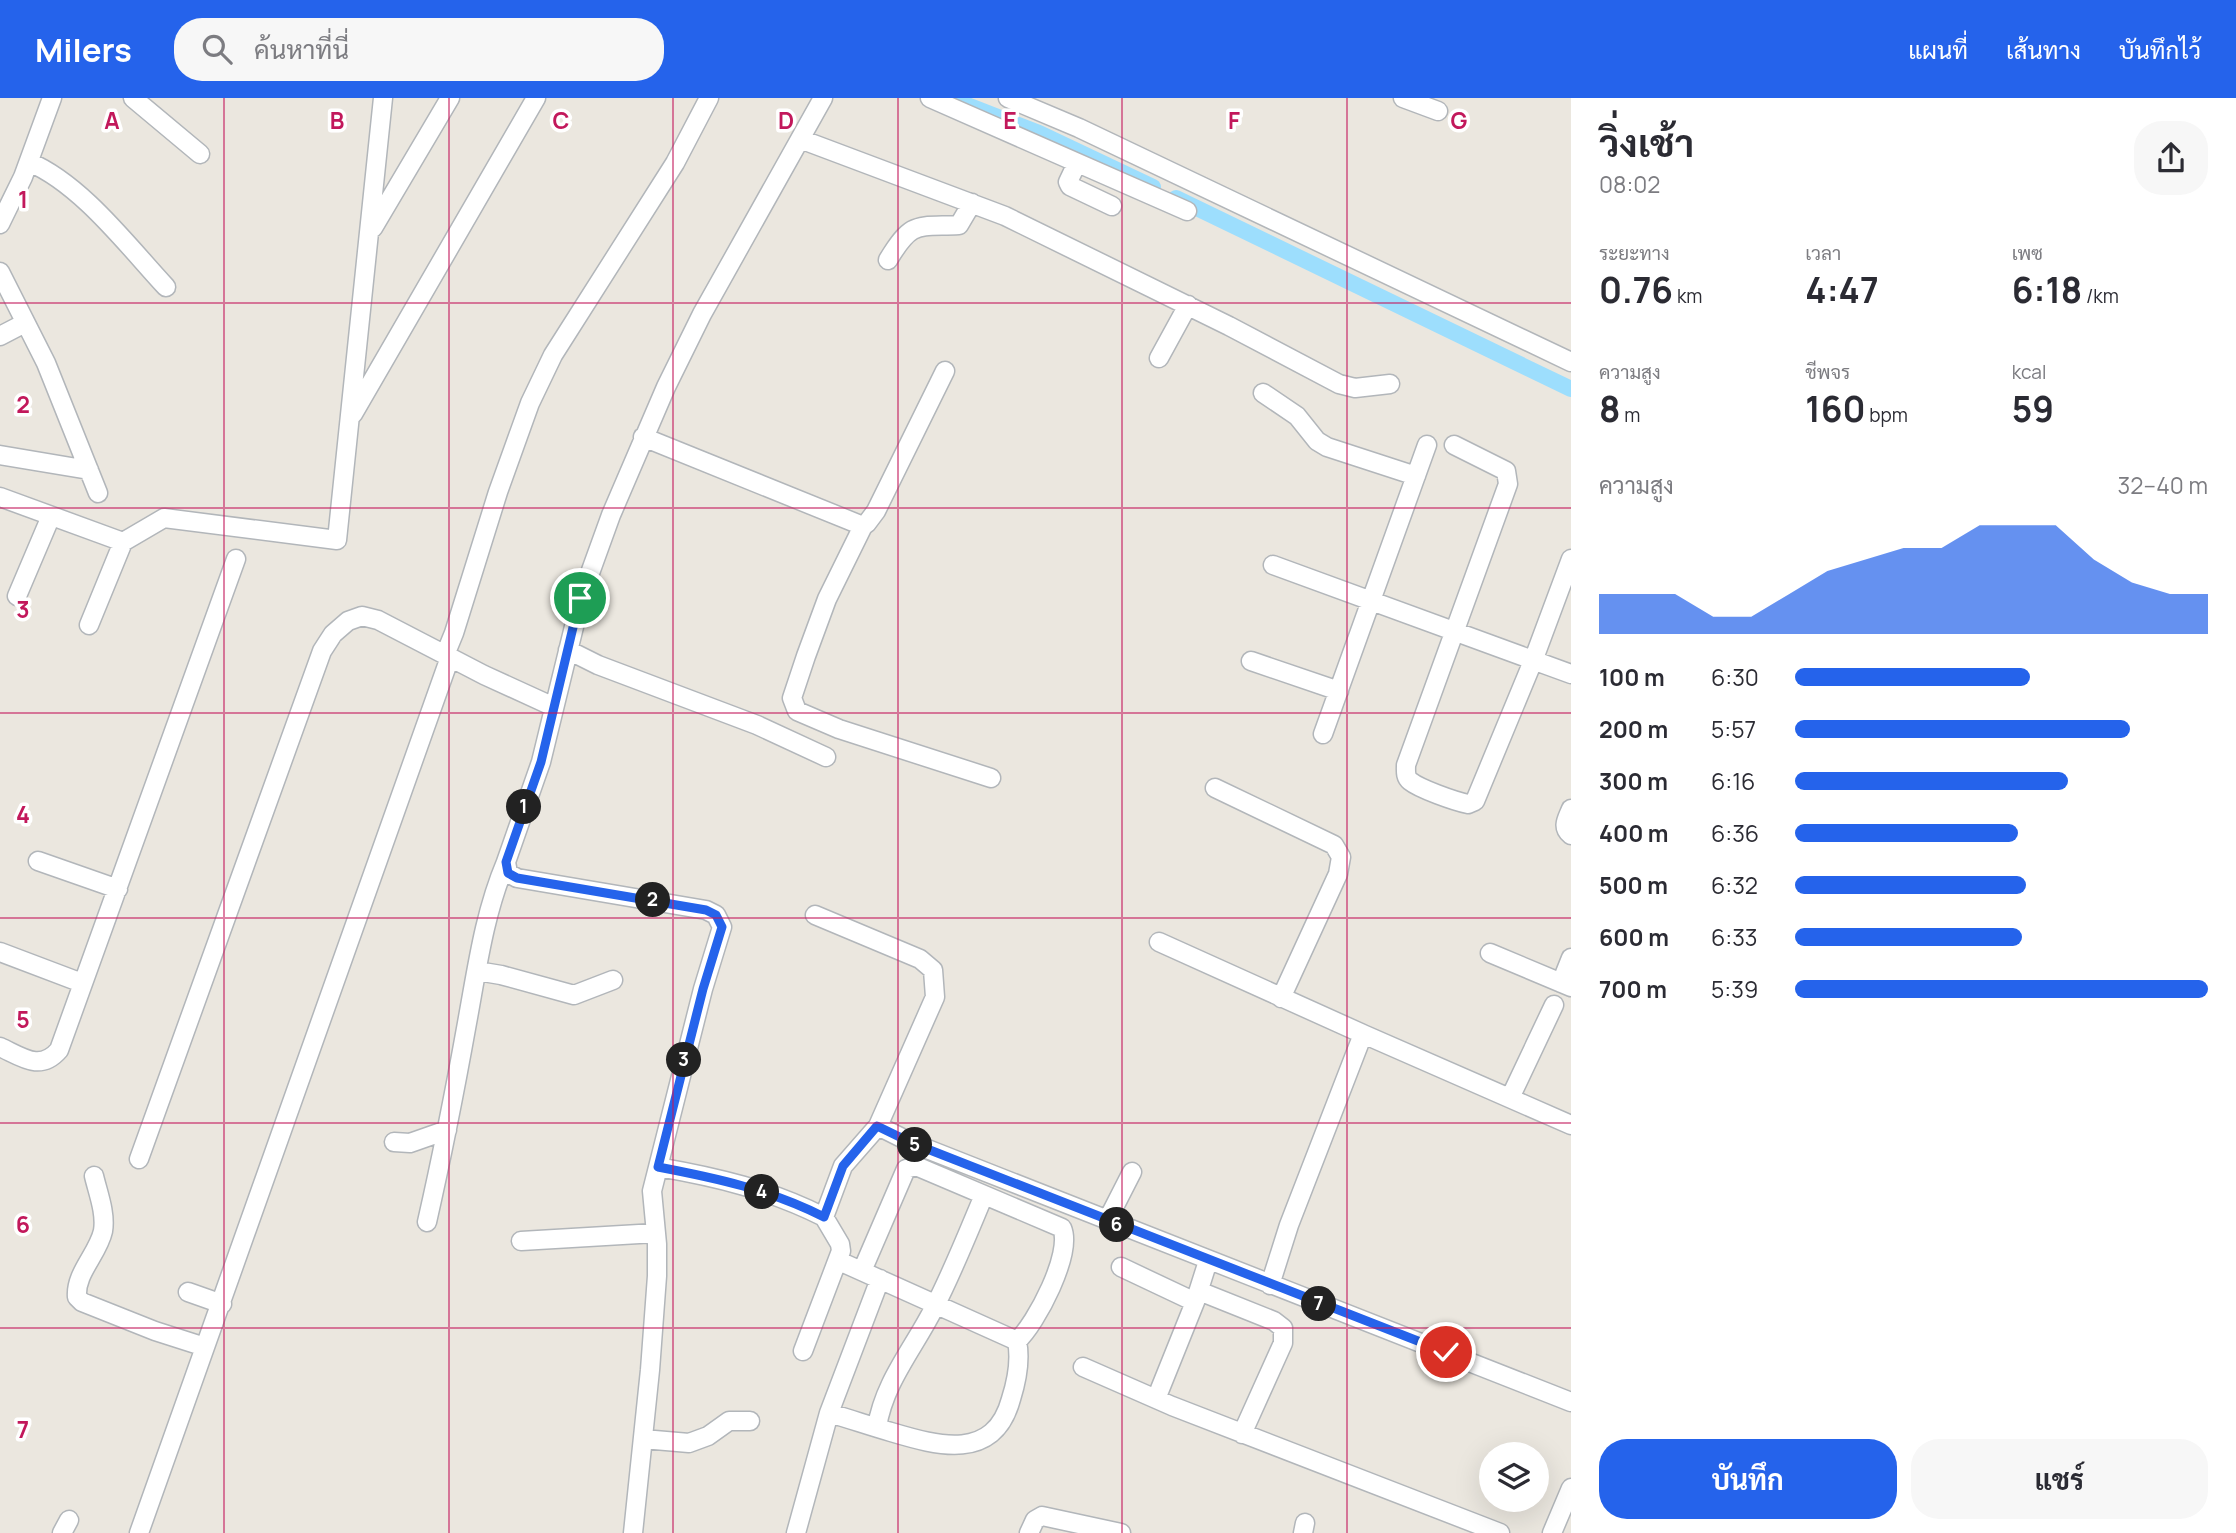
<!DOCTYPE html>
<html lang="th">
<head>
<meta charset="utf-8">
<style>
  body { margin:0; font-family:Manrope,Sarabun,sans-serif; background:#f7f7f7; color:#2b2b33; height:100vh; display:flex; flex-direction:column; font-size:26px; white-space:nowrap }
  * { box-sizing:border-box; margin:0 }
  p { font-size:23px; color:#7c7c81 }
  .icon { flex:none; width:38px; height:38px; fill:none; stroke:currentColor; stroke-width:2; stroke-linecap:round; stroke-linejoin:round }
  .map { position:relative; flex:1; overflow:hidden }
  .panel { display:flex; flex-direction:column; background:#fff; width:665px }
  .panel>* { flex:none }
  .controls { position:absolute; left:1479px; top:1344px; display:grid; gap:14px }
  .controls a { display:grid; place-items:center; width:70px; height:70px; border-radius:50%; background:#fff; box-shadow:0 7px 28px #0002; font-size:35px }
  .pin { position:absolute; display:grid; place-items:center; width:60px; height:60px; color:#fff; margin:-30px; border:4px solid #fff; border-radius:50%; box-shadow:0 2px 7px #0007 }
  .km { position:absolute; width:35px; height:35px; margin:-18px; border-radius:50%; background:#222; color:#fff; font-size:19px; line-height:35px; text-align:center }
  .round { display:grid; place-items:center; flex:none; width:74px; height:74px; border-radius:28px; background:#f7f7f7 }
  .overview { display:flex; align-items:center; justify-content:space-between; height:119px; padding:0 28px }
  h1 { font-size:38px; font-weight:700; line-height:52px }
  .stats { display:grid; grid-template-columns:repeat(3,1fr); gap:10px; height:119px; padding:7px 28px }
  .stats div { display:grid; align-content:center }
  .stats b { font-size:35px; font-weight:700 }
  .stats small { font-size:19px; font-weight:400 }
  .stats p { font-size:19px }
  .chart { height:196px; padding:14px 28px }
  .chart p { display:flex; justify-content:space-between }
  .chart svg { width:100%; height:126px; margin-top:7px; fill:#2563eb; opacity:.7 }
  .cta { display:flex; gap:14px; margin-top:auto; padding:14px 28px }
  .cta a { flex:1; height:80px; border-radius:28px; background:#2563eb; color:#fff; font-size:28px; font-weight:700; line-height:80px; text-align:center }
  .cta a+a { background:#f7f7f7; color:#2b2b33 }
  ul { padding:0 28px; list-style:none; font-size:23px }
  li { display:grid; grid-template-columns:112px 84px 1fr; align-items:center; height:52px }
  li i { height:18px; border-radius:9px; background:#2563eb }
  header { display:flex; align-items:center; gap:42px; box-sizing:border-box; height:98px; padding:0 35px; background:#2563eb; color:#fff }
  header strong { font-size:33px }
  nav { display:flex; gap:38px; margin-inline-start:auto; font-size:24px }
  .search { width:490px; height:63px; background:#f7f7f7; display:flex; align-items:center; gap:18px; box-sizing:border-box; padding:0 24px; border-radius:28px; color:#7c7c81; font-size:26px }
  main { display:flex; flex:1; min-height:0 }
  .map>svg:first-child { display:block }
</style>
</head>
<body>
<header>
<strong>Milers</strong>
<div class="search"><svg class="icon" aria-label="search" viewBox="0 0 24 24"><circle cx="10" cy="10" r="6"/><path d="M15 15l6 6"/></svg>ค้นหาที่นี่</div>
<nav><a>แผนที่</a><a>เส้นทาง</a><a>บันทึกไว้</a></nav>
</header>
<main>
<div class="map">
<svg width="1571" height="1435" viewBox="0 0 1571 1435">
  <rect width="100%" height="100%" fill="#ebe7df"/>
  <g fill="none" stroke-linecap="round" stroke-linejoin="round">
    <!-- canal -->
    <path stroke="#9ddefd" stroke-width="16" d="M962 5 1039 35 1153 89
      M1176 100 1571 291"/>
    <defs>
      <path id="minor" d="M133 0 200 56
        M930 0 1187 113
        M1008 0 1079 30 1571 264
        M1403 0 1438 13
        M800 41 1005 118 1229 228 1339 286 1355 290 1390 286
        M29 64C81 86 127 147 166 189
        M1077 65 1068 84 1070 88 1112 108
        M0 126 23 79 52 0
        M373 130 450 0
        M888 162C912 122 917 129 959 127L972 105
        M0 174 46 265 98 395
        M0 238 25 225
        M1159 260 1188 207
        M1263 295 1297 318 1317 343 1327 349 1416 378
        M353 316 536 0
        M643 339 863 428 867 425 876 413 945 273
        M1454 347 1506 373 1508 386 1406 667C1406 673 1405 679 1410 683 1420 691 1454 703 1468 706L1475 703 1533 563 1571 461
        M0 357 89 372
        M0 399 123 444 164 420 337 442 383 0
        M863 428 827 501 806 558 792 600 797 613 839 631 991 680
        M1273 467 1571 576
        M17 498 51 418
        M89 527 123 444
        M568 552 598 567 757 627 826 659
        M445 557 454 535 498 394 530 305 553 257 675 65 709 0
        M1251 563 1339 593
        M1323 636 1427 347
        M1215 690 1334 747 1341 759 1338 776 1281 900
        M1571 711C1567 721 1561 729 1571 737
        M38 763 118 791
        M1159 844 1363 936 1289 1127 1270 1187
        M0 854 82 885
        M1490 855 1571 889
        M477 873 501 877 574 897 613 882
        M1561 885 1571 860
        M1363 936 1571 1027
        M0 949C22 959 40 974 59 952L236 461
        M1510 1000 1554 907
        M878 1028 912 1045 1571 1304
        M394 1044 410 1045 447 1032
        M139 1061 322 553 333 536 348 523 362 518 378 522 484 577 554 609
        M658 1069C716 1079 771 1092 824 1119L843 1068 878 1028 935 899 933 872 920 861 815 817
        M94 1078C98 1095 106 1115 103 1133 98 1156 75 1175 77 1199L82 1204 155 1233 205 1249
        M1107 1123 1132 1074
        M427 1124C442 1058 455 992 467 925 477 871 484 816 506 764
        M521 1143 656 1135
        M1121 1169 1195 1204
        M862 1173 906 1071 916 1068 1062 1130C1073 1155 1036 1226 1017 1243
        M1199 1193 1274 1223 1283 1230V1245L1242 1336
        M188 1194 222 1206
        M803 1253 841 1153 840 1146 824 1119
        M1083 1269 1172 1308 1500 1435
        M1156 1301 1195 1204 1208 1163
        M829 1315 880 1181
        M877 1329C884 1284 914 1250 934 1210 953 1173 968 1135 984 1097
        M643 1341 689 1345 708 1338 729 1323H750
        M62 1435 69 1422
        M139 1435 450 559
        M633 1435 650 1272 657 1178V1146L652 1093 703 891 722 829 716 817 706 812 517 780 508 775 506 764 541 664 581 500 611 417 666 289 702 216 823 0
        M796 1435 829 1315C850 1321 870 1328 891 1334 938 1348 994 1364 1011 1301 1017 1282 1021 1263 1017 1243L839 1163
        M1029 1435 1035 1422 1042 1418 1121 1435
        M1303 1435 1305 1425
        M1552 1435 1571 1390"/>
    </defs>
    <!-- minor casing -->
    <use href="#minor" stroke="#b2b6ba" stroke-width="21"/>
    <!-- minor -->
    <use href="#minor" stroke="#fff" stroke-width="18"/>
  </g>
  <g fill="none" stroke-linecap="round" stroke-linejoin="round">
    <defs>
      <path id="route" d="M580 500 541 664 506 764 508 775 517 780 706 812 716 817 722 829 703 891 658 1069C716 1080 771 1092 824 1119L843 1068 877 1028 912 1045 1446 1254"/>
    </defs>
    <!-- route casing -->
    <use href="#route" stroke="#fff" stroke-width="14"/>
    <!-- route -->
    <use href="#route" stroke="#2563eb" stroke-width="9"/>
  </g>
  <!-- grid -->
  <path fill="none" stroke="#c2185b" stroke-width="2" stroke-opacity="0.55" d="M224 0V1435M449 0V1435M673 0V1435M898 0V1435M1122 0V1435M1347 0V1435M0 205H1571M0 410H1571M0 615H1571M0 820H1571M0 1025H1571M0 1230H1571"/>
  <g font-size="23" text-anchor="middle" font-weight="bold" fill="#c2185b" stroke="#fff" stroke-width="7" stroke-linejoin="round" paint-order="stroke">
    <text x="112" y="31">A</text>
    <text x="337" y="31">B</text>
    <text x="561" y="31">C</text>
    <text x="786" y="31">D</text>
    <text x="1010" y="31">E</text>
    <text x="1234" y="31">F</text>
    <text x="1459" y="31">G</text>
    <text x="23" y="110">1</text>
    <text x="23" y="315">2</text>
    <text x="23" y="520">3</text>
    <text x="23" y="725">4</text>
    <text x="23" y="930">5</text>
    <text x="23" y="1135">6</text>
    <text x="23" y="1340">7</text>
  </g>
</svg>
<div class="controls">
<a><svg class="icon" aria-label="layers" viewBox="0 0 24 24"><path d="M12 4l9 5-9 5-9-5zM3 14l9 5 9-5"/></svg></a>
</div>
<div class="pin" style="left:580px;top:500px;background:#1e9e55"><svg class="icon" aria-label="arrive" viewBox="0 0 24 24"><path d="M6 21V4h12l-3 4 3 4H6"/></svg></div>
<div class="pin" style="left:1446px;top:1254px;background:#d93025"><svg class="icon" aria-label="check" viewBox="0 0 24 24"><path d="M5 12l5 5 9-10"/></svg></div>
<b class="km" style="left:524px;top:709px">1</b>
<b class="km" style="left:653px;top:802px">2</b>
<b class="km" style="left:684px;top:962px">3</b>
<b class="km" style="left:762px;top:1094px">4</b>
<b class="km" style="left:915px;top:1047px">5</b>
<b class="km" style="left:1117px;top:1127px">6</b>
<b class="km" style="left:1319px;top:1206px">7</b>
</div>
<section class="panel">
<div class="overview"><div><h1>วิ่งเช้า</h1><p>08:02</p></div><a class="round"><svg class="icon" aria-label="share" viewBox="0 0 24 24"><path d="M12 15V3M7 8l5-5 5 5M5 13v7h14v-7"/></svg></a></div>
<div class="stats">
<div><p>ระยะทาง</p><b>0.76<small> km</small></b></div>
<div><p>เวลา</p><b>4:47</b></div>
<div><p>เพซ</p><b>6:18<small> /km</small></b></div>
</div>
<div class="stats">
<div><p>ความสูง</p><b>8<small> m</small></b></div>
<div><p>ชีพจร</p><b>160<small> bpm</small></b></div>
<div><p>kcal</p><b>59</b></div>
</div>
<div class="chart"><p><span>ความสูง</span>32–40 m</p>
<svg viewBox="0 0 160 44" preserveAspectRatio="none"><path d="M0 44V30L10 30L20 30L30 38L40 38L50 30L60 22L70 18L80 14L90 14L100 6L110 6L120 6L130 18L140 26L150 30L160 30V44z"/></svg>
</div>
<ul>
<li><b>100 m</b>6:30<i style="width:57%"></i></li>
<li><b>200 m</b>5:57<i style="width:81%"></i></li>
<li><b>300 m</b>6:16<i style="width:66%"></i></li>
<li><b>400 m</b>6:36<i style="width:54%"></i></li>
<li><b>500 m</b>6:32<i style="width:56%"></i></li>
<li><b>600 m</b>6:33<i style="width:55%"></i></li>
<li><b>700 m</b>5:39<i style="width:100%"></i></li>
</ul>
<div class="cta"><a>บันทึก</a><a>แชร์</a></div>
</section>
</main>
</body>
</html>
